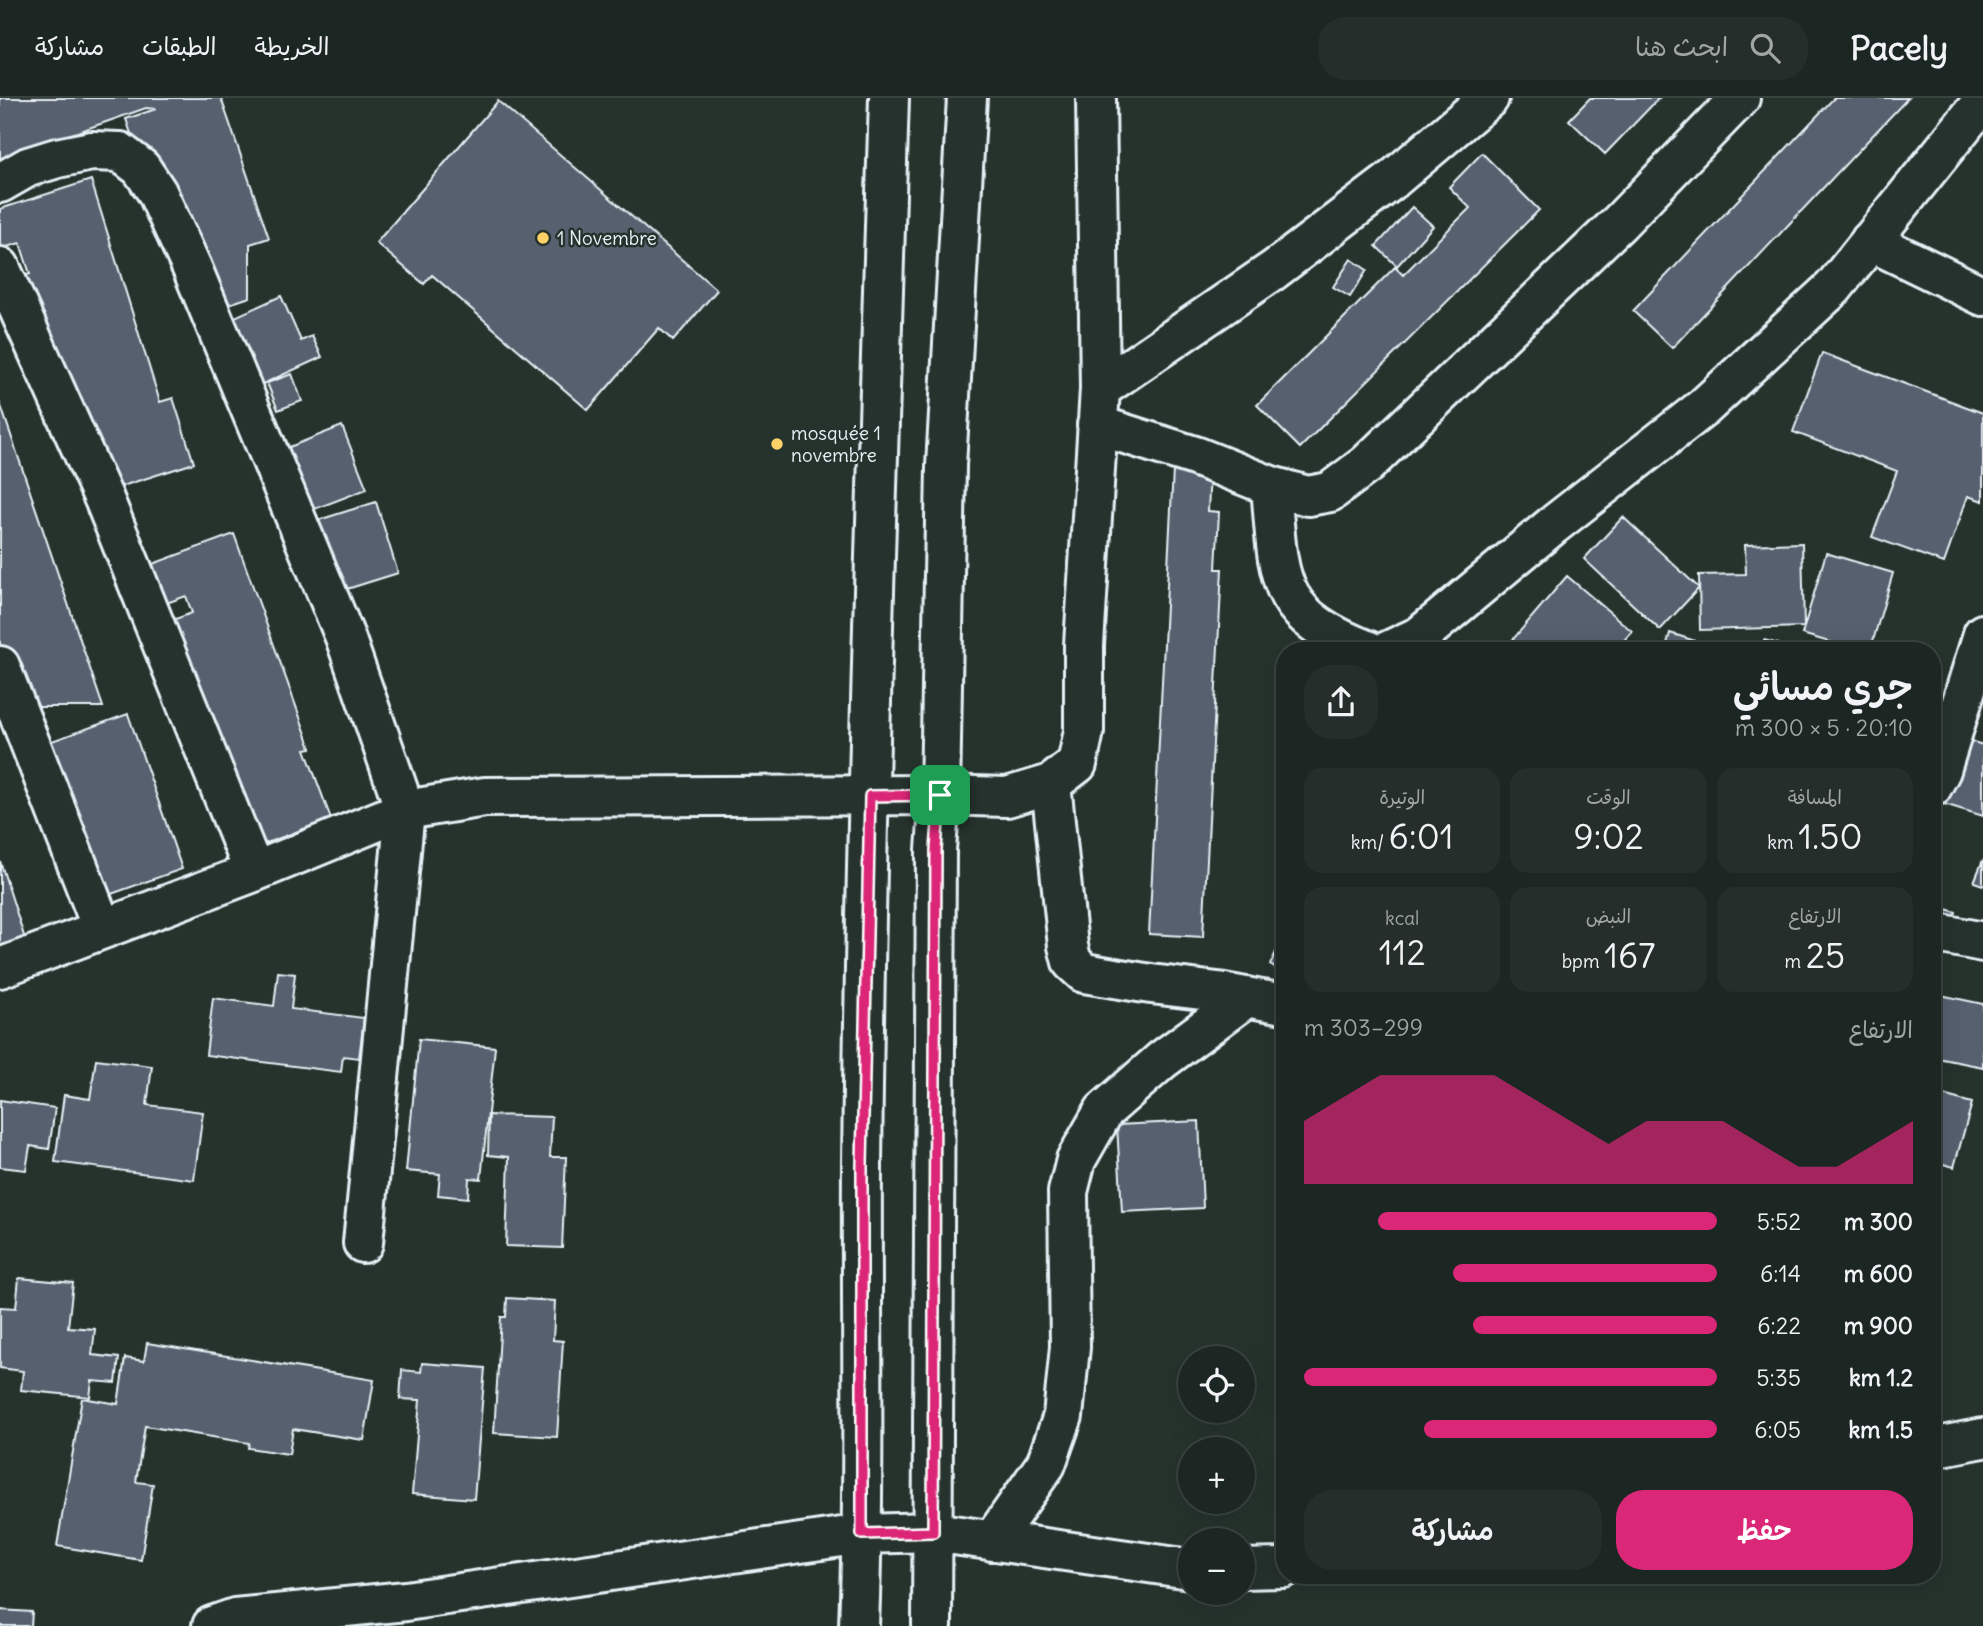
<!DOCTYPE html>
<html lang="ar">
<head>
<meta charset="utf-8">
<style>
  body { margin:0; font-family:Delius,"Playpen Sans Arabic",sans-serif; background:#252e2a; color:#f1f3f6; direction:rtl; height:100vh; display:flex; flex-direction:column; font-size:26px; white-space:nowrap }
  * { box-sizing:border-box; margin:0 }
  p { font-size:23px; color:#a0a5a5 }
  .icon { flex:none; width:38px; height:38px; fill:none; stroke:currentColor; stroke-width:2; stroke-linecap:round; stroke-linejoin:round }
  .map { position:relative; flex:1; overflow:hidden; direction:ltr }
  .side { position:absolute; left:1276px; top:544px; width:665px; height:942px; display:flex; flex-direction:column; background:#1c2622; border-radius:28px; box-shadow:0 7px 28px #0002,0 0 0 2px #3a4340; direction:rtl }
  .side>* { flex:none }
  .controls { position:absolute; left:1178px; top:1248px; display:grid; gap:14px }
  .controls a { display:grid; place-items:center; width:77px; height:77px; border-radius:50%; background:#1c2622; box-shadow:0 7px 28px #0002,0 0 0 2px #3a4340; font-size:35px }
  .pin { position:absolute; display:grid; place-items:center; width:60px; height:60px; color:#fff; margin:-30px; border-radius:14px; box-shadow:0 4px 10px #0006 }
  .round { display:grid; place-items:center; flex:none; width:74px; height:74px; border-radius:28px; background:#252e2a }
  .summary { display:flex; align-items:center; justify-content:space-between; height:119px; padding:0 28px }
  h1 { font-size:38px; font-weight:600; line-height:52px }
  .figures { display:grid; grid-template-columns:repeat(3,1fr); gap:10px; height:119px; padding:7px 28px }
  .figures div { display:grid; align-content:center; border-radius:18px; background:#252e2a; text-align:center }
  .figures b { font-size:35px; font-weight:600 }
  .figures small { font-size:19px; font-weight:400 }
  .figures p { font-size:19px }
  .chart { height:196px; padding:14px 28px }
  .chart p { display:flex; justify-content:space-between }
  .chart svg { width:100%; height:126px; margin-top:7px; fill:#db2777; opacity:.7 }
  .primary-button { display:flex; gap:14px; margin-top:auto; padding:14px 28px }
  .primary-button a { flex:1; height:80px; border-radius:28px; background:#db2777; color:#fff; font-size:28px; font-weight:600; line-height:80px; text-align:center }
  .primary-button a+a { background:#252e2a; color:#f1f3f6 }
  ul { padding:0 28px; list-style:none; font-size:23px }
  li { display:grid; grid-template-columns:112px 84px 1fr; align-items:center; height:52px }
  li i { height:18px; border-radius:9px; background:#db2777 }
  header { display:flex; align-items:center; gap:42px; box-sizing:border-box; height:98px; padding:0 35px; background:#1c2622; border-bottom:2px solid #3a4340 }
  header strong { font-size:33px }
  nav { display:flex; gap:38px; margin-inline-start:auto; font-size:24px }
  .search { width:490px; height:63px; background:#252e2a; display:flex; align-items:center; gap:18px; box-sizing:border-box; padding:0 24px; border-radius:28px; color:#a0a5a5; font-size:26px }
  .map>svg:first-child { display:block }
</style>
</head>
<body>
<header>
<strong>Pacely</strong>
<div class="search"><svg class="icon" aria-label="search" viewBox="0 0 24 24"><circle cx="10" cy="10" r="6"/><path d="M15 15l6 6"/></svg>ابحث هنا</div>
<nav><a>الخريطة</a><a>الطبقات</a><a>مشاركة</a></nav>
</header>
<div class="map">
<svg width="1983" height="1528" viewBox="0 0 1983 1528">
  <rect width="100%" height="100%" fill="#26332d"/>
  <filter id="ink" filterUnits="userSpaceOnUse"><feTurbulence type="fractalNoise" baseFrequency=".0143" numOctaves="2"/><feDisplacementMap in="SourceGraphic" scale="14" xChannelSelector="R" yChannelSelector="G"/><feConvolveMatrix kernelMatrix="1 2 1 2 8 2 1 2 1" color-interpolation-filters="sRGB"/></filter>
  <g filter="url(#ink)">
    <!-- building -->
    <path fill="#57616e" stroke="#e8f1f8" stroke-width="2" d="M0 0H221L269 140 250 146V199L193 218 126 21 156 11 146 10 0 61Z
      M1590 0H1659L1605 56 1569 22Z
      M1834 0H1908L1672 250 1633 213Z
      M498 3 717 192 673 243 659 230 588 312 432 177 424 186 376 145Z
      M1482 55 1539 112 1300 350 1257 307 1395 169 1403 177 1470 110 1449 89Z
      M91 82 160 304 173 300 194 365 116 390 103 350 79 358 11 182 30 176 20 145 0 151V111Z
      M1412 109 1433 128 1397 168 1376 148Z
      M1351 161 1367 172 1350 199 1333 189Z
      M281 198 301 243 312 238 322 259 232 300 202 234Z
      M1822 255 1983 315V403L1968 398 1944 465 1872 439 1897 373 1793 334Z
      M292 276 302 303 278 312 267 285Z
      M0 305 103 609H37L27 581 0 580Z
      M342 328 367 391 283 423 259 361Z
      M1173 372 1210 374 1208 413 1219 414 1216 471H1222L1203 839 1149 836Z
      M376 404 398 475 312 502 290 431Z
      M1623 419 1699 490 1660 532 1584 461Z
      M234 436 311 650 305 651 331 721 237 756 151 530 192 515 186 498 161 507 147 468Z
      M1802 445 1804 529 1700 532 1699 477 1746 476 1745 447Z
      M1826 455 1893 475 1870 553H1860L1802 536Z
      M1567 478 1632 533 1615 553H1503Z
      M1670 535 1727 553H1665Z
      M1764 542 1789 549 1788 553H1761Z
      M128 616 182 771 86 805 32 650Z
      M1960 640 1983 647V718L1941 705Z
      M1983 762V787L1974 784Z
      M0 763 25 841 0 849Z
      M1932 807 1956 814 1938 874 1932 872Z
      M1284 837V875L1270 867Z
      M278 874 295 876 291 911 364 920 359 960 343 958 341 974 206 957 213 900 274 908Z
      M1936 896 1983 906V969L1932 959V916Z
      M419 941 495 949 481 1081 469 1080 468 1100 438 1097 440 1076 406 1073Z
      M96 961 152 968 147 1007 203 1014 194 1082 55 1064 64 997 90 1001Z
      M1932 994 1972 1005 1954 1069 1932 1063Z
      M0 1002 55 1010 49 1051 30 1048 26 1072 0 1069Z
      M489 1017 552 1019 550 1059H566L562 1150 506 1148 509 1059 488 1057Z
      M1199 1023 1203 1110 1122 1114 1117 1027Z
      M19 1180 73 1185 68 1229 95 1231 92 1257 119 1260 116 1285 92 1283 90 1299 21 1292 23 1273 0 1270V1209L16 1210Z
      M507 1200 555 1203 553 1242 563 1243 557 1339 494 1335 501 1219H506Z
      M147 1245 374 1282 364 1342 293 1331 289 1356 248 1350 249 1345 145 1328 136 1384 153 1386 141 1462 57 1448 82 1300 118 1306 125 1260 144 1263Z
      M422 1265 485 1270 474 1401 412 1396 420 1302 400 1301 402 1272 421 1274Z
      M0 1512 32 1514 31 1528H0Z"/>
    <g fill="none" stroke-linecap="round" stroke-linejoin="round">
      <defs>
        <path id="minor" d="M0 85 28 69 57 60 92 53 120 54 141 70 157 94 192 170 345 539 405 712 363 1145
          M1870 143 1983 198
          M0 169 104 401 254 774
          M1100 291 1274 172 1391 83 1489 0
          M1097 327 1195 358 1271 388 1308 398 1330 394 1367 366 1619 125 1740 0
          M1271 388C1279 480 1272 516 1369 553
          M1388 553 1420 538 1552 428 1704 309 1833 190 1983 3
          M0 568 102 830
          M1051 686 1068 848 1072 864 1084 875 1151 886 1218 894 1284 906
          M1932 689 1941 672 1983 536
          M1932 834 1983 844
          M0 870 254 774 405 712 485 699 940 697 1007 699 1051 686 1077 666 1084 633V547L1100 291 1096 0
          M1932 1350 1983 1340
          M992 1443 1046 1366 1063 1318 1070 1249 1068 1094 1076 1062 1104 1013 1162 962 1247 899
          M1242 1471 1284 1470
          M212 1528 235 1520 406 1503 862 1436 933 1434 1190 1471"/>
        <path id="primary" d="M859 1528C865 1374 861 1221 862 1067 866 711 878 356 889 0
          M932 1528 936 752 940 697 946 368 967 0"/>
      </defs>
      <!-- minor casing -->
      <use href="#minor" stroke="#e8f1f8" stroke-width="44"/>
      <!-- primary casing -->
      <use href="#primary" stroke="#e8f1f8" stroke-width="44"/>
      <!-- minor -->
      <use href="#minor" stroke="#26332d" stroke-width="38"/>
      <!-- primary -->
      <use href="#primary" stroke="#26332d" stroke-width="38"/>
    </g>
  </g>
  <g fill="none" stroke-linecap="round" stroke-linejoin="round" filter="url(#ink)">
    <defs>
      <path id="route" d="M940 697 936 752 933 1434 862 1436V1067L870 698Z"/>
    </defs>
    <!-- route casing -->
    <use href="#route" stroke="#fff" stroke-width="14"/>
    <!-- route -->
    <use href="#route" stroke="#db2777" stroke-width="9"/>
  </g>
  <!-- markers -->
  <g fill="#ffd166" stroke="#26332d" stroke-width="2.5">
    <circle cx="543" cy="140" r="7"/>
    <circle cx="777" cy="346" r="7"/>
  </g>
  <g text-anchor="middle" stroke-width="5" stroke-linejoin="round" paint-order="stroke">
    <!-- poi labels -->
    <g font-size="19" fill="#e8f1f8" stroke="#26332d" text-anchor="start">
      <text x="557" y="147">1 Novembre</text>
      <text x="791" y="342">mosquée 1<tspan x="791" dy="22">novembre</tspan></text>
    </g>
  </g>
</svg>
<div class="controls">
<a><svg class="icon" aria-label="locate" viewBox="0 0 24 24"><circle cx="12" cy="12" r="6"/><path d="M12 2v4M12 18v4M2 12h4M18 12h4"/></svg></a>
<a>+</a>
<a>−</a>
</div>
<div class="pin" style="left:940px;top:697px;background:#1e9e55"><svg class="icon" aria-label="arrive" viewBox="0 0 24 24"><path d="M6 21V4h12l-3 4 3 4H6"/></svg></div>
<section class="side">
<div class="summary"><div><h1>جري مسائي</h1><p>20:10 · 5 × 300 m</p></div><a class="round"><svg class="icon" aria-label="share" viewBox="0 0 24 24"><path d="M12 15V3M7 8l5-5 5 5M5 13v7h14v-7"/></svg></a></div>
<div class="figures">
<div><p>المسافة</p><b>1.50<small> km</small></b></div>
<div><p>الوقت</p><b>9:02</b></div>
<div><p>الوتيرة</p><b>6:01<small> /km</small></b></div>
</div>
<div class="figures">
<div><p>الارتفاع</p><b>25<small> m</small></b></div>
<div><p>النبض</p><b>167<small> bpm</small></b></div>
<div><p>kcal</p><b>112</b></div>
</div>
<div class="chart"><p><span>الارتفاع</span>299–303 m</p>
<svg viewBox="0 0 160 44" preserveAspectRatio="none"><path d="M0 44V22L10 14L20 6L30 6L40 6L50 6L60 14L70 22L80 30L90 22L100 22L110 22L120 30L130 38L140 38L150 30L160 22V44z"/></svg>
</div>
<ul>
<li><b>300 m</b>5:52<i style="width:82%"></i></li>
<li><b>600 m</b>6:14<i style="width:64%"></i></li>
<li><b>900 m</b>6:22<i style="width:59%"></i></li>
<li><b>1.2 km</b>5:35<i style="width:100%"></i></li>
<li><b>1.5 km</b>6:05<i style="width:71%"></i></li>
</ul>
<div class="primary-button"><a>حفظ</a><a>مشاركة</a></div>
</section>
</div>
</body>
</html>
